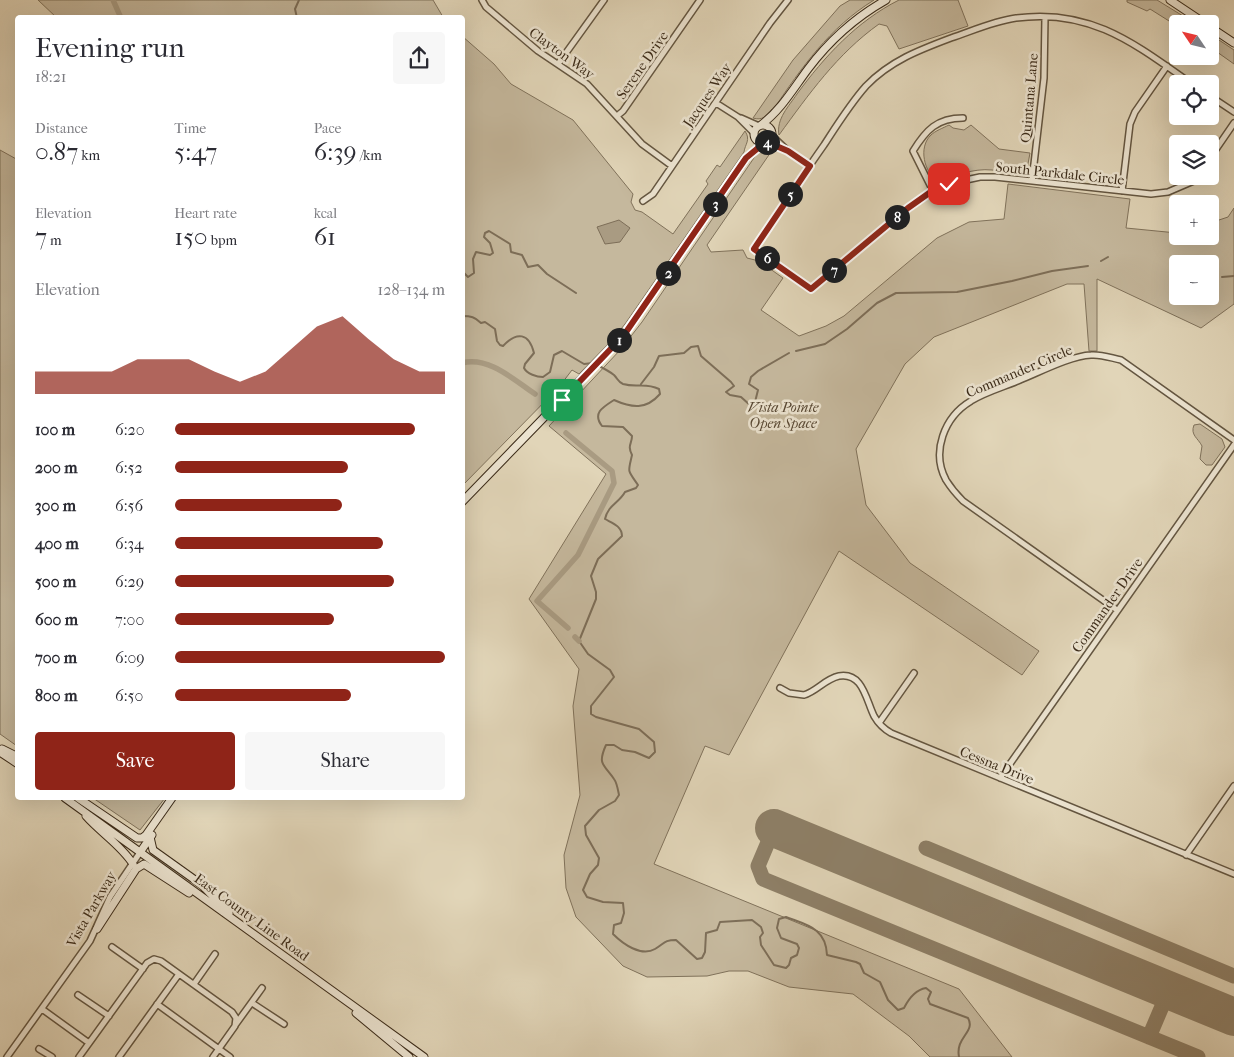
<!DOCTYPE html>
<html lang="en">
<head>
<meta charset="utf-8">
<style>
  body { margin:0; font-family:"IM FELL French Canon",serif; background:#f7f7f7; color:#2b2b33; height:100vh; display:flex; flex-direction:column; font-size:19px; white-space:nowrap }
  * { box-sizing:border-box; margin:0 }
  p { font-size:16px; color:#7c7c81 }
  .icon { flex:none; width:28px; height:28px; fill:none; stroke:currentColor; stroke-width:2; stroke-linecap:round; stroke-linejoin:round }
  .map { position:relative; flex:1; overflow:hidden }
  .side { position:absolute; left:15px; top:15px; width:450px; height:785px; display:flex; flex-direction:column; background:#fff; border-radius:5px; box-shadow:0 5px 20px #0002 }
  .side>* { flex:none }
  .needle { width:32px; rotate:305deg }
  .tools { position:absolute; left:1169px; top:15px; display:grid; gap:10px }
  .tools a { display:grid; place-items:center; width:50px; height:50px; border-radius:5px; background:#fff; box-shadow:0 5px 20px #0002; font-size:25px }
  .pin { position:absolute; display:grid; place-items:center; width:42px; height:42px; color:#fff; margin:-21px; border-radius:10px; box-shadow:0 2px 8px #0006 }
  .km { position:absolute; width:25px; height:25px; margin:-12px; border-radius:50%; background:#222; color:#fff; font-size:14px; line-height:25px; text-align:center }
  .round { display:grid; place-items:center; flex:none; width:52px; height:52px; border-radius:5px; background:#f7f7f7 }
  .overview { display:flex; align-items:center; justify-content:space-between; height:85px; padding:0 20px }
  h1 { font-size:28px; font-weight:600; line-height:38px }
  .metrics { display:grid; grid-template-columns:repeat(3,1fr); gap:8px; height:85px; padding:5px 20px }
  .metrics div { display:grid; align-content:center }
  .metrics b { font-size:25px; font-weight:600 }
  .metrics small { font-size:14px; font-weight:400 }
  .metrics p { font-size:14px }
  .chart { height:140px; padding:10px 20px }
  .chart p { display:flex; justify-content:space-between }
  .chart svg { width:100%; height:90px; margin-top:5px; fill:#8f2418; opacity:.7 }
  .cta { display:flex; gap:10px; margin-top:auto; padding:10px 20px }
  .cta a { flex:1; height:58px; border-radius:5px; background:#8f2418; color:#fff; font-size:20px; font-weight:600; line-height:58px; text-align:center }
  .cta a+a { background:#f7f7f7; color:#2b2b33 }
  ul { padding:0 20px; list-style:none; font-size:16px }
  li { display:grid; grid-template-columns:80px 60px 1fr; align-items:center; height:38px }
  li i { height:12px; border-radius:6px; background:#8f2418 }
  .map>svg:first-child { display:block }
</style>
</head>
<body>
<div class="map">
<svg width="1234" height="1057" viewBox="0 0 1234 1057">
  <rect width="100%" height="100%" fill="#e1d5b8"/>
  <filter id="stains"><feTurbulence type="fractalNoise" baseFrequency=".004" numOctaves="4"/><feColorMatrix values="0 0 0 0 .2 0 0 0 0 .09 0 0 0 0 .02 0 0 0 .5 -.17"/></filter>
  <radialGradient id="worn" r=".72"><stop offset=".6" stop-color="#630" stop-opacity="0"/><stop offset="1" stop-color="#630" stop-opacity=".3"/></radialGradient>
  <!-- green -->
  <path fill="#c5b89d" stroke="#80725b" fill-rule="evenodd" d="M38 0H433L443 17 57 18Z
    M850 0H874C829 28 802 67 773 110L772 109C767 116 762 121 753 118L793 60 840 6Z
    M899 0H958L968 26 899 49 887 26 879 24C837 54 809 94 779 135 776 119 789 106 797 94 824 57 857 21 899 0Z
    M1127 0H1157L1196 24H1178L1177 26 1150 9 1147 11 1127 2Z
    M1210 34 1234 50V64L1210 47Z
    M462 36 494 64 511 84 573 120 633 194 631 202 635 210 642 212 673 234 708 184 706 181 717 165 720 167 745 131C751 140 745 144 744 152L625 324 613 339 579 374 572 370 559 387 463 485Z
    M949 125 953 128 964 130 971 125 999 149 1030 153 1027 169C1016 176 1004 171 992 170 973 168 955 176 938 181 924 173 918 147 931 135 935 131 943 128 949 125Z
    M766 148 773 149 707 245 711 252 743 250 747 258 759 261 783 278 761 310 799 336 826 326 844 316 937 238 969 222 1004 219 1008 184 1130 199 1126 228 1177 233 1178 236H1210V223L1228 217 1234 208V304L1201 328 1097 279V351H1089L1084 284H1067L934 337 905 364 856 449 866 505 910 563 1039 651 1022 675 839 551 729 755 705 746 654 864 959 989 1012 1057H930L909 1036 853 994 789 987 748 971H729L707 976 647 977 623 966 576 917 566 888 564 855 580 795 573 706 579 669 529 599 606 474 549 426 621 349 642 322 758 152ZM1178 264H1210V296H1178Z
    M0 150 18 160 17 746 0 734Z
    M1200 424 1222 439 1225 447 1212 465H1206L1200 459 1202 446C1198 438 1190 435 1194 425Z
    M93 798H165L140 830Z"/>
  <!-- water -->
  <path fill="#a99b82" stroke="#7d6e58" d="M619 220 630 228 620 242 605 244 597 227Z"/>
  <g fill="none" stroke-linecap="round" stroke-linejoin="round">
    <!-- stream -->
    <path stroke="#7d6e58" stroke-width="2" d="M297 18 295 9 299 0
      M1101 261 1108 257
      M462 271 468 277 474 273 473 259 476 252 490 255 493 253 490 243 484 237 485 233 489 231 510 244 511 252 522 255 528 267 538 265 547 274 576 293
      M1222 277 1234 276
      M462 316C471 316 475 317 481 323L485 322 495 329 497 341 500 345 503 346C517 331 529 333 534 353L525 364 524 368C527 374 537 377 543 377L550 372 554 355 562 351 584 364 593 363
      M796 351 825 344 847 329 877 303 896 293 957 292 1012 281 1052 271 1088 266
      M597 365C603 368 609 371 614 375 618 379 618 382 623 384 637 388 645 382 659 389L660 394C646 410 632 408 614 400 603 407 592 413 602 426L623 427 632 436C632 444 627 445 632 455 628 473 627 469 638 485L636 488 625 492C619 503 608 505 605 519 612 523 622 526 622 536L598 559 591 576 596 592V599L579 641 588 654 610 670 614 677 591 706V714L596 717 639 729 654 742 655 752 649 758 635 752 622 750 614 745H606C597 765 604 764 614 779 617 783 618 790 619 795L615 801 599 810 585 826 586 835 599 858 598 865 590 874 583 890 587 897 603 902 623 903 624 913 621 923 614 925 613 934C623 944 641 957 655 949 665 943 664 940 676 940L697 959 702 958 705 952 706 933 717 930 720 922 752 920 761 927 763 933 760 937 761 945 774 965 786 968 789 965 791 958 797 955 799 948 797 944 781 938 777 928 779 919 786 917C807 925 826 928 827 955L856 962 860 964 864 973 880 982 888 1000 898 1010 904 1008C909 998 915 990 926 988L931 992 928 999 930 1004 968 1018C976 1032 955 1037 959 1057
      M641 384 654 367 659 356 684 353 691 347 698 346 701 356 731 382 734 386 726 392 730 395 741 397 751 406H754L758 390 749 384 751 377 758 371 789 353"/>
    <!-- canal -->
    <path stroke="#a99b82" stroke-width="5.5" d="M113 0 121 18
      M462 363C489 356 514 380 535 394
      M566 433 612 471 614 483 578 555 537 601 568 628
      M575 637 579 641"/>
    <!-- taxiway -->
    <path stroke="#8e8068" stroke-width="15" d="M774 828 758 866 763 879 1198 1057
      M926 848 1234 976
      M1149 1037 1169 990"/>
    <!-- runway -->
    <path stroke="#8e8068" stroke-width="38" d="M774 828 1234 1017"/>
    <defs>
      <path id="street" d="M482 0 486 7 538 51 587 84 642 144 672 166
        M558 64 604 0
        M1192 84C1135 44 1091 8 1016 18 994 21 972 31 951 38 919 50 890 61 866 86 850 104 837 125 824 145 800 179 777 214 754 249L811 289 909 208 933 191 966 180 980 177H995L1151 194 1168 192 1196 180 1198 176
        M1210 96 1234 112
        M716 103 738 117 754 133
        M617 116 623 111 700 0
        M741 118 759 126
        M771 135 788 151 809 166
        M767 142 783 149
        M1210 158 1234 123
        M1032 181 1044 78 1045 17
        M933 191 913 151C926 130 937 118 963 118
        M1122 191 1130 124 1135 112 1167 66
        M643 201 653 194 770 23 788 0
        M1117 610 963 501C957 495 951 488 946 480 931 452 944 417 971 401 985 392 1004 387 1020 380 1040 372 1070 356 1091 355 1101 354 1111 358 1121 360L1234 440
        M780 688 789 693 804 695C817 691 825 679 839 676 863 672 866 700 874 716 878 723 884 729 891 733L1234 874
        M879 723 914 673
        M1000 778 1234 445
        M1186 855 1234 786
        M112 947 143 969
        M194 984 215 954
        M78 995 109 1016
        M252 1003 284 1024
        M157 1004 230 1057
        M42 1009 89 1043
        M236 1024 262 988
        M39 1049 52 1057
        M7 1057 90 941 110 897 141 851
        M79 1057 147 963 154 959 161 961 232 1012 236 1018 235 1026 213 1057
        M119 1057 179 974"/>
      <path id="secondary" d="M1170 0 1206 24
        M1210 27 1234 43
        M761 125C781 110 793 89 808 69 829 41 856 17 886 0
        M754 134a9 9 0 1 1 18 0a9 9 0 1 1-18 0Z
        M462 502 624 335 747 157 764 143
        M2 749 18 757
        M0 752 18 764
        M65 798 424 1057
        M78 798 137 838H142L146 835 172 798
        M86 816C101 833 121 845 133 864
        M150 837 153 850 202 885 229 913
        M141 851 152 835
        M97 929 136 869 144 864 189 893
        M356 1013 409 1057"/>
    </defs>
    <!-- street casing -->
    <use href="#street" stroke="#645641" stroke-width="8"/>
    <!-- secondary casing -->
    <use href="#secondary" stroke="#3b2b19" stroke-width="9"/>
    <!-- street -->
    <use href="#street" stroke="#ece4d1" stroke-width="5"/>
    <!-- secondary -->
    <use href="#secondary" stroke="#ece4d1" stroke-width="7"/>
  </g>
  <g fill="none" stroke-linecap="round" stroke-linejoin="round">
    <defs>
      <path id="route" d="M562 400 624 335 746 158 764 143 767 142 788 151 810 166 754 249 811 289 908 208 932 191 949 184"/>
    </defs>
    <!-- route casing -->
    <use href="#route" stroke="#fff" stroke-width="10"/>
    <!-- route -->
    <use href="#route" stroke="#8f2418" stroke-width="6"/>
  </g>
  <g text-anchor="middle" stroke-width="5" stroke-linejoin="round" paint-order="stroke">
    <!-- street labels -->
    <g font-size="14" fill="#3b2b19" stroke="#ece4d1">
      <text transform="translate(562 53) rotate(36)" y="5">Clayton Way</text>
      <text transform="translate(642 65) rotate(-55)" y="5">Serene Drive</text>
      <text transform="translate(707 95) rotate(-56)" y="5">Jacques Way</text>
      <text transform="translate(1029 98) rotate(-85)" y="5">Quintana Lane</text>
      <text transform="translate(1060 173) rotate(6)" y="5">South Parkdale Circle</text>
      <text transform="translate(1019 371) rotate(-23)" y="5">Commander Circle</text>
      <text transform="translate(1107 605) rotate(-55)" y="5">Commander Drive</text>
      <text transform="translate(997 765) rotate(22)" y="5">Cessna Drive</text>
      <text transform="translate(91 909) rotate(-60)" y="5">Vista Parkway</text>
      <text transform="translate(252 917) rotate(36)" y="5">East County Line Road</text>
    </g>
    <!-- park labels -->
    <g font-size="14" font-style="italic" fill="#574733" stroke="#ece4d1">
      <text x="783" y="412">Vista Pointe<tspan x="783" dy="16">Open Space</tspan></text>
    </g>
  </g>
  <rect width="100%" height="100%" filter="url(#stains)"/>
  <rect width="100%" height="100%" fill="url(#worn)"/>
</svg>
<div class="tools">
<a><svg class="needle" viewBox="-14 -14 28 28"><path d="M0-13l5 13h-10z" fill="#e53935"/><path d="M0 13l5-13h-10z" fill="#7c7c81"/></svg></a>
<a><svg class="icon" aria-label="locate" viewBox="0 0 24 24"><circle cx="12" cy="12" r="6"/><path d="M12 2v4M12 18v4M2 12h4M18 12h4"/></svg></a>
<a><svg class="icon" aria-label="layers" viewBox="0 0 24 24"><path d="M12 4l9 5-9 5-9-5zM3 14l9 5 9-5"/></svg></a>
<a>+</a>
<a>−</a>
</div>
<div class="pin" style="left:562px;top:400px;background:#1e9e55"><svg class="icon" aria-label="arrive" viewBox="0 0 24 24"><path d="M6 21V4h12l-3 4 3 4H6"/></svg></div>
<div class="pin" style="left:949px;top:184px;background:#d93025"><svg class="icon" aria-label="check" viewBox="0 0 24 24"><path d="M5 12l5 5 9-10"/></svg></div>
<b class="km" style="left:619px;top:340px">1</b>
<b class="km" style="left:668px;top:273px">2</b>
<b class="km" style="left:715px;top:204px">3</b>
<b class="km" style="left:767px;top:142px">4</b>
<b class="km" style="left:790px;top:194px">5</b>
<b class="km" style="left:767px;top:258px">6</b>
<b class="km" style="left:834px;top:270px">7</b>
<b class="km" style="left:897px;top:217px">8</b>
<section class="side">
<div class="overview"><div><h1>Evening run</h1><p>18:21</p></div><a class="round"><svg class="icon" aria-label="share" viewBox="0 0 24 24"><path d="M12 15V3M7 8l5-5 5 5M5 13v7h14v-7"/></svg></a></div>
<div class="metrics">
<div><p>Distance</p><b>0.87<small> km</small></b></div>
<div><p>Time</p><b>5:47</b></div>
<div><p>Pace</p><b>6:39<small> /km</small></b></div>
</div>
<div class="metrics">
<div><p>Elevation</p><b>7<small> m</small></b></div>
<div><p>Heart rate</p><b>150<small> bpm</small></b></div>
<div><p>kcal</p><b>61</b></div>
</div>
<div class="chart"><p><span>Elevation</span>128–134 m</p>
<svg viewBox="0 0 160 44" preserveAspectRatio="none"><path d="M0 44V33L10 33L20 33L30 33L40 27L50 27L60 27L70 33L80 38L90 33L100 22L110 11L120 6L130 17L140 27L150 33L160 33V44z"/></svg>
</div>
<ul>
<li><b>100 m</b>6:20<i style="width:89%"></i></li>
<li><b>200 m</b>6:52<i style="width:64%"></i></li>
<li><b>300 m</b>6:56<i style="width:62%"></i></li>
<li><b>400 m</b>6:34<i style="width:77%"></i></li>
<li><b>500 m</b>6:29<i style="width:81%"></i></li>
<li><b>600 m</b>7:00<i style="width:59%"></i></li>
<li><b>700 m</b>6:09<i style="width:100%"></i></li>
<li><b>800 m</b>6:50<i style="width:65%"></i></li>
</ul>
<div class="cta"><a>Save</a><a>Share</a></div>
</section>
</div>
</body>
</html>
